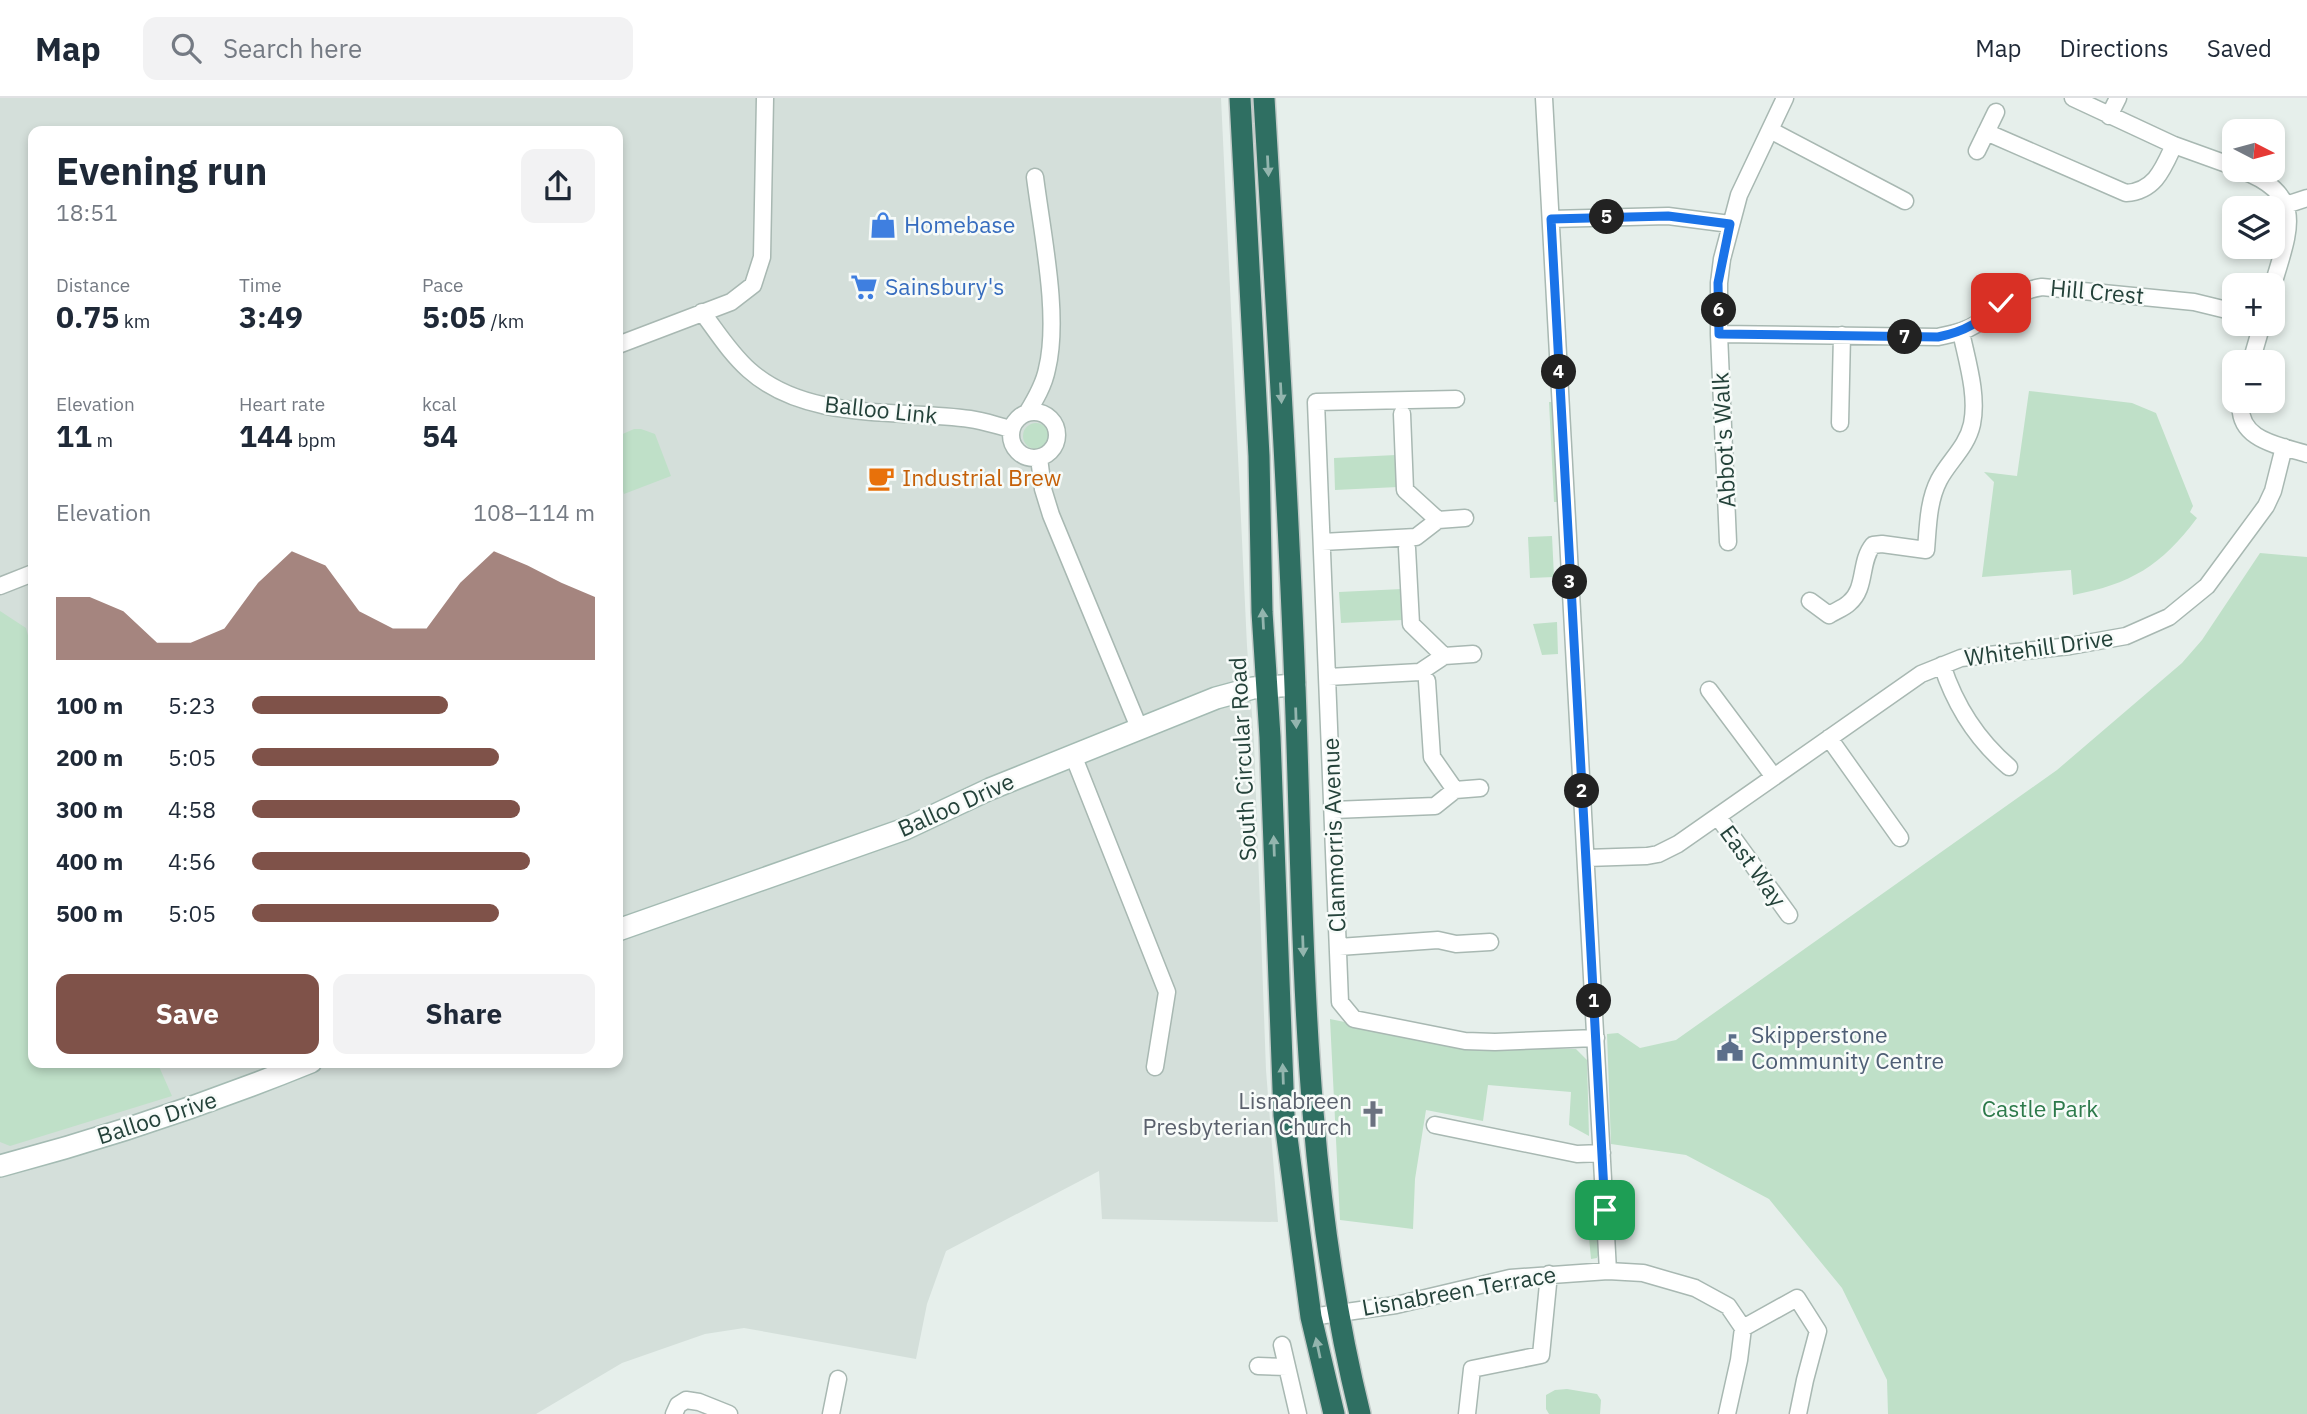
<!DOCTYPE html>
<html lang="en">
<head>
<meta charset="utf-8">
<style>
  body { margin:0; font-family:"IBM Plex Sans",sans-serif; background:#f2f2f3; color:#1f2937; height:100vh; display:flex; flex-direction:column; font-size:26px; white-space:nowrap }
  * { box-sizing:border-box; margin:0 }
  p { font-size:23px; color:#747a83 }
  .icon { flex:none; width:38px; height:38px; fill:none; stroke:currentColor; stroke-width:2; stroke-linecap:round; stroke-linejoin:round }
  .map { position:relative; flex:1; overflow:hidden }
  .sheet { position:absolute; left:28px; top:28px; width:595px; height:942px; display:flex; flex-direction:column; background:#fff; border-radius:14px; box-shadow:0 4px 10px #0003 }
  .sheet>* { flex:none }
  .needle { width:46px; rotate:96deg }
  .controls { position:absolute; left:2222px; top:21px; display:grid; gap:14px }
  .controls a { display:grid; place-items:center; width:63px; height:63px; border-radius:14px; background:#fff; box-shadow:0 4px 10px #0003; font-size:35px }
  .pin { position:absolute; display:grid; place-items:center; width:60px; height:60px; color:#fff; margin:-30px; border-radius:14px; box-shadow:0 4px 10px #0006 }
  .km { position:absolute; width:35px; height:35px; margin:-18px; border-radius:50%; background:#222; color:#fff; font-size:19px; line-height:35px; text-align:center }
  .round { display:grid; place-items:center; flex:none; width:74px; height:74px; border-radius:14px; background:#f2f2f3 }
  .overview { display:flex; align-items:center; justify-content:space-between; height:119px; padding:0 28px }
  h1 { font-size:38px; font-weight:700; line-height:52px }
  .figures { display:grid; grid-template-columns:repeat(3,1fr); gap:10px; height:119px; padding:7px 28px }
  .figures div { display:grid; align-content:center }
  .figures b { font-size:30px; font-weight:700 }
  .figures small { font-size:19px; font-weight:400 }
  .figures p { font-size:19px }
  .chart { height:196px; padding:14px 28px }
  .chart p { display:flex; justify-content:space-between }
  .chart svg { width:100%; height:126px; margin-top:7px; fill:#7f5249; opacity:.7 }
  .button { display:flex; gap:14px; margin-top:auto; padding:14px 28px }
  .button a { flex:1; height:80px; border-radius:14px; background:#7f5249; color:#fff; font-size:28px; font-weight:700; line-height:80px; text-align:center }
  .button a+a { background:#f2f2f3; color:#1f2937 }
  ul { padding:0 28px; list-style:none; font-size:23px }
  li { display:grid; grid-template-columns:112px 84px 1fr; align-items:center; height:52px }
  li i { height:18px; border-radius:9px; background:#7f5249 }
  header { display:flex; align-items:center; gap:42px; box-sizing:border-box; height:98px; padding:0 35px; background:#fff; border-bottom:2px solid #e0e1e3 }
  header strong { font-size:33px }
  nav { display:flex; gap:38px; margin-inline-start:auto; font-size:24px }
  .search { width:490px; height:63px; background:#f2f2f3; display:flex; align-items:center; gap:18px; box-sizing:border-box; padding:0 24px; border-radius:14px; color:#747a83; font-size:26px }
  .map>svg:first-child { display:block }
</style>
</head>
<body>
<header>
<strong>Map</strong>
<div class="search"><svg class="icon" aria-label="search" viewBox="0 0 24 24"><circle cx="10" cy="10" r="6"/><path d="M15 15l6 6"/></svg>Search here</div>
<nav><a>Map</a><a>Directions</a><a>Saved</a></nav>
</header>
<div class="map">
<svg width="2307" height="1316" viewBox="0 0 2307 1316">
  <rect width="100%" height="100%" fill="#e6efeb"/>
  <!-- built -->
  <path fill="#d4dfda" fill-rule="evenodd" d="M0 0H1221L1247 548 1254 644 1266 972 1278 1124 1102 1121 1099 1073 946 1153 927 1206 916 1261 744 1230 705 1236 622 1265 536 1316H0ZM33 33H618V964H33Z"/>
  <!-- green -->
  <path fill="#bfe0c8" d="M2029 293 2132 305 2156 315 2193 408 2190 414 2197 420C2161 468 2131 486 2073 497L2071 472 1982 479 1994 384 1984 374 2017 378Z
    M1549 304H1553L1559 404H1554Z
    M1023 338a13 13 0 1 1 26 0a13 13 0 1 1-26 0Z
    M634 331H641L655 336 671 378 624 396 618 379V338Z
    M1396 357 1398 389 1335 392 1334 360Z
    M1552 438 1554 479 1530 480 1528 439Z
    M2260 455 2307 459V1316H1888L1887 1282 1842 1190 1769 1101 1686 1057 1611 1046 1607 936 1618 935 1640 950 1676 942 2057 672 2182 565 2202 542Z
    M1402 491 1403 522 1341 525 1339 494Z
    M0 513 26 530 33 556V964H157L172 998 10 1048 0 1044Z
    M1557 524 1558 556 1542 557 1533 526Z
    M1330 921 1466 949 1576 951 1587 962 1589 1038 1569 1027 1571 994 1488 987 1483 1023 1426 1012 1415 1081 1413 1131 1340 1122Z
    M1587 1119C1599 1129 1603 1146 1597 1160L1591 1161Z
    M1567 1291 1597 1296 1601 1302 1600 1316H1549L1546 1311V1297L1555 1292Z"/>
  <g fill="none" stroke-linecap="round" stroke-linejoin="round">
    <defs>
      <path id="street" d="M1544 0 1608 1173
        M2073 0 2174 47 2235 69
        M2109 18 2118 0
        M1770 32 1905 103
        M1986 34 2126 95C2155 93 2163 71 2174 47
        M1977 53 1996 14
        M2241 72C2307 97 2289 132 2273 187
        M2286 107 2307 100
        M1551 121 1668 118 1730 126
        M702 214C717 234 730 255 749 272 807 324 899 311 970 321 984 323 998 328 1011 331
        M1719 236 1938 239C1951 236 1964 234 1975 227 2000 211 2010 194 2042 189L2194 204 2235 214
        M618 247 731 204 753 187 762 159 765 0
        M2251 264 2262 226
        M1456 301 1316 304 1340 904 1354 921 1465 943 1495 944 1596 940
        M2241 303C2236 342 2278 347 2307 356
        M1011 337a23 23 0 1 1 46 0a23 23 0 1 1-46 0Z
        M1027 315C1035 302 1044 287 1047 271 1060 218 1042 135 1035 79
        M1402 316 1405 392 1438 422
        M1840 325 1842 237
        M1039 360 1043 391 1051 417 1140 632
        M1322 444 1416 439 1438 422 1465 420
        M1728 444 1719 236V185L1722 161 1739 97 1785 0
        M1407 450 1411 526 1444 558
        M0 488 33 475
        M1810 503 1829 517C1835 513 1844 510 1849 505 1867 490 1859 464 1873 447L1882 446 1926 452C1928 429 1928 403 1939 382 1949 363 1967 349 1972 326 1978 297 1967 263 1961 234
        M1942 567C1955 607 1976 641 2009 669
        M1328 579 1420 574 1444 558 1473 556
        M1427 583 1432 659 1455 692
        M1709 592 1774 679
        M1829 640 1900 740
        M1073 657 1167 894 1155 969
        M1333 712 1435 708 1455 692 1480 690
        M1718 719 1789 817
        M1586 760 1647 758 1658 756 1678 746 1921 576 1961 560 2070 548 2126 538 2169 519 2207 488 2266 408 2273 393 2284 349
        M1339 849 1438 842 1456 846 1490 844
        M1435 1027 1577 1056 1602 1055
        M1311 1219 1396 1207 1510 1180 1608 1173 1643 1175 1695 1190 1728 1208 1743 1230 1739 1262 1727 1316
        M1743 1230 1797 1200 1818 1233 1805 1282 1798 1316
        M1282 1247 1298 1316
        M1258 1268 1287 1269
        M674 1316 678 1307 686 1302 699 1304 729 1316
        M831 1316 838 1281
        M1467 1316 1472 1271 1541 1257 1549 1176"/>
      <path id="secondary" d="M618 832 905 731 990 691 1216 600 1253 590 1295 587
        M0 1068C106 1040 210 1005 311 964"/>
      <path id="highway" d="M1240 0 1259 358 1262 514 1270 639 1284 1017 1311 1219 1334 1316
        M1264 0C1276 205 1289 411 1296 617 1304 851 1303 1087 1360 1316"/>
    </defs>
    <!-- street casing -->
    <use href="#street" stroke="#a8b8b2" stroke-width="19"/>
    <!-- secondary casing -->
    <use href="#secondary" stroke="#a4bbb3" stroke-width="24"/>
    <!-- highway casing -->
    <use href="#highway" stroke="#c2cac8" stroke-width="24"/>
    <!-- street -->
    <use href="#street" stroke="#fff" stroke-width="16"/>
    <!-- secondary -->
    <use href="#secondary" stroke="#fff" stroke-width="21"/>
    <!-- highway -->
    <use href="#highway" stroke="#2f6f62" stroke-width="21"/>
  </g>
  <!-- one-way arrows -->
  <defs><path id="oneway-solid" d="M-6-.8H1V-3.2L6.5 0L1 3.2V.8H-6Z" transform="scale(1.75)"/></defs>
  <g fill="#93b5ae">
    <use href="#oneway-solid" transform="translate(1268 68) rotate(87)"/>
    <use href="#oneway-solid" transform="translate(1281 295) rotate(87)"/>
    <use href="#oneway-solid" transform="translate(1263 521) rotate(-93)"/>
    <use href="#oneway-solid" transform="translate(1296 620) rotate(88)"/>
    <use href="#oneway-solid" transform="translate(1274 748) rotate(-92)"/>
    <use href="#oneway-solid" transform="translate(1303 848) rotate(88)"/>
    <use href="#oneway-solid" transform="translate(1283 976) rotate(-92)"/>
    <use href="#oneway-solid" transform="translate(1318 1250) rotate(-102)"/>
  </g>
  <g fill="none" stroke-linecap="round" stroke-linejoin="round">
    <defs>
      <path id="route" d="M1605 1112 1551 121 1668 118 1730 126 1718 185 1719 236 1938 239C1967 233 1979 224 2001 205"/>
    </defs>
    <!-- route casing -->
    <use href="#route" stroke="#fff" stroke-width="14"/>
    <!-- route -->
    <use href="#route" stroke="#1a73e8" stroke-width="9"/>
  </g>
  <!-- icons -->
  <defs>
    <symbol id="shop-bare" viewBox="-9 -9 18 18"><path d="M-5-2.5h2.3a2.7 3.5 0 0 1 5.4 0H5L5.5 6h-11ZM-1.5-2.5h3a1.5 2.3 0 0 0-3 0Z" fill="#3f7fe0" stroke="#f7fbf9" stroke-width="2.5" paint-order="stroke"/></symbol>
    <symbol id="supermarket-bare" viewBox="-9 -9 18 18"><path d="M-6-5.5h2.5l.6 2H6L4.5 2H-2.5L-4.4-4H-6ZM-1.5 3.2a1.3 1.3 0 1 0 .1 0ZM3 3.2a1.3 1.3 0 1 0 .1 0Z" fill="#3f7fe0" stroke="#f7fbf9" stroke-width="2.5" paint-order="stroke"/></symbol>
    <symbol id="cafe-bare" viewBox="-9 -9 18 18"><path d="M-5.5-4.5H6V0H3Q3 3.5 0 3.5H-2.5Q-5.5 3.5-5.5 0ZM3-3.2v2h1.7v-2ZM-6 4.5H4V6H-6Z" fill="#e8710a" stroke="#f7fbf9" stroke-width="2.5" paint-order="stroke"/></symbol>
    <symbol id="civic-bare" viewBox="-9 -9 18 18"><path d="M-.6-6.5H3V-4.5H.6V-3L4-1V1h2V6H-6V1h2V-1L-.6-3ZM-1.2 2.5V6h2.4V2.5Z" fill="#5c6f8a" stroke="#f7fbf9" stroke-width="2.5" paint-order="stroke"/></symbol>
    <symbol id="church-bare" viewBox="-9 -9 18 18"><path d="M-1.2-6h2.4v3.5h3.3v2.4h-3.3V6h-2.4V-.1h-3.3v-2.4h3.3Z" fill="#6b7280" stroke="#f7fbf9" stroke-width="2.5" paint-order="stroke"/></symbol>
  </defs>
  <g fill-rule="evenodd">
    <use href="#shop-bare" x="864" y="108" width="38" height="38"/>
    <use href="#supermarket-bare" x="845" y="170" width="38" height="38"/>
    <use href="#cafe-bare" x="862" y="361" width="38" height="38"/>
    <use href="#civic-bare" x="1711" y="931" width="38" height="38"/>
    <use href="#church-bare" x="1354" y="997" width="38" height="38"/>
  </g>
  <g text-anchor="middle" stroke-width="5" stroke-linejoin="round" paint-order="stroke">
    <!-- shop labels -->
    <g font-size="23" fill="#366cbe" stroke="#f7fbf9" text-anchor="start">
      <text x="904" y="135">Homebase</text>
      <text x="885" y="197">Sainsbury's</text>
    </g>
    <!-- street labels -->
    <g font-size="23" fill="#24423a" stroke="#f7fbf9">
      <text transform="translate(2097 194) rotate(5)" y="8">Hill Crest</text>
      <text transform="translate(881 312) rotate(6)" y="8">Balloo Link</text>
      <text transform="translate(1724 342) rotate(-93)" y="8">Abbot's Walk</text>
      <text transform="translate(2039 550) rotate(-8)" y="8">Whitehill Drive</text>
      <text transform="translate(1243 661) rotate(-93)" y="8">South Circular Road</text>
      <text transform="translate(956 707) rotate(-24)" y="8">Balloo Drive</text>
      <text transform="translate(1334 737) rotate(-92)" y="8">Clanmorris Avenue</text>
      <text transform="translate(1753 768) rotate(54)" y="8">East Way</text>
      <text transform="translate(157 1020) rotate(-18)" y="8">Balloo Drive</text>
      <text transform="translate(1459 1193) rotate(-10)" y="8">Lisnabreen Terrace</text>
    </g>
    <!-- food labels -->
    <g font-size="23" fill="#c56008" stroke="#f7fbf9" text-anchor="start">
      <text x="902" y="388">Industrial Brew</text>
    </g>
    <!-- service labels -->
    <g font-size="23" fill="#4e5e75" stroke="#f7fbf9" text-anchor="start">
      <text x="1751" y="945">Skipperstone<tspan x="1751" dy="26">Community Centre</tspan></text>
    </g>
    <!-- worship labels -->
    <g font-size="23" fill="#5b616d" stroke="#f7fbf9" text-anchor="end">
      <text x="1352" y="1011">Lisnabreen<tspan x="1352" dy="26">Presbyterian Church</tspan></text>
    </g>
    <!-- park labels -->
    <g font-size="23" fill="#2d7a4b" stroke="#f7fbf9">
      <text x="2040" y="1019">Castle Park</text>
    </g>
  </g>
</svg>
<div class="controls">
<a><svg class="needle" viewBox="-14 -14 28 28"><path d="M0-13l5 13h-10z" fill="#e53935"/><path d="M0 13l5-13h-10z" fill="#747a83"/></svg></a>
<a><svg class="icon" aria-label="layers" viewBox="0 0 24 24"><path d="M12 4l9 5-9 5-9-5zM3 14l9 5 9-5"/></svg></a>
<a>+</a>
<a>−</a>
</div>
<div class="pin" style="left:1605px;top:1112px;background:#1e9e55"><svg class="icon" aria-label="arrive" viewBox="0 0 24 24"><path d="M6 21V4h12l-3 4 3 4H6"/></svg></div>
<div class="pin" style="left:2001px;top:205px;background:#d93025"><svg class="icon" aria-label="check" viewBox="0 0 24 24"><path d="M5 12l5 5 9-10"/></svg></div>
<b class="km" style="left:1594px;top:903px">1</b>
<b class="km" style="left:1582px;top:693px">2</b>
<b class="km" style="left:1570px;top:484px">3</b>
<b class="km" style="left:1559px;top:274px">4</b>
<b class="km" style="left:1607px;top:119px">5</b>
<b class="km" style="left:1719px;top:212px">6</b>
<b class="km" style="left:1905px;top:239px">7</b>
<section class="sheet">
<div class="overview"><div><h1>Evening run</h1><p>18:51</p></div><a class="round"><svg class="icon" aria-label="share" viewBox="0 0 24 24"><path d="M12 15V3M7 8l5-5 5 5M5 13v7h14v-7"/></svg></a></div>
<div class="figures">
<div><p>Distance</p><b>0.75<small> km</small></b></div>
<div><p>Time</p><b>3:49</b></div>
<div><p>Pace</p><b>5:05<small> /km</small></b></div>
</div>
<div class="figures">
<div><p>Elevation</p><b>11<small> m</small></b></div>
<div><p>Heart rate</p><b>144<small> bpm</small></b></div>
<div><p>kcal</p><b>54</b></div>
</div>
<div class="chart"><p><span>Elevation</span>108–114 m</p>
<svg viewBox="0 0 160 44" preserveAspectRatio="none"><path d="M0 44V22L10 22L20 27L30 38L40 38L50 33L60 17L70 6L80 11L90 27L100 33L110 33L120 17L130 6L140 11L150 17L160 22V44z"/></svg>
</div>
<ul>
<li><b>100 m</b>5:23<i style="width:57%"></i></li>
<li><b>200 m</b>5:05<i style="width:72%"></i></li>
<li><b>300 m</b>4:58<i style="width:78%"></i></li>
<li><b>400 m</b>4:56<i style="width:81%"></i></li>
<li><b>500 m</b>5:05<i style="width:72%"></i></li>
</ul>
<div class="button"><a>Save</a><a>Share</a></div>
</section>
</div>
</body>
</html>
